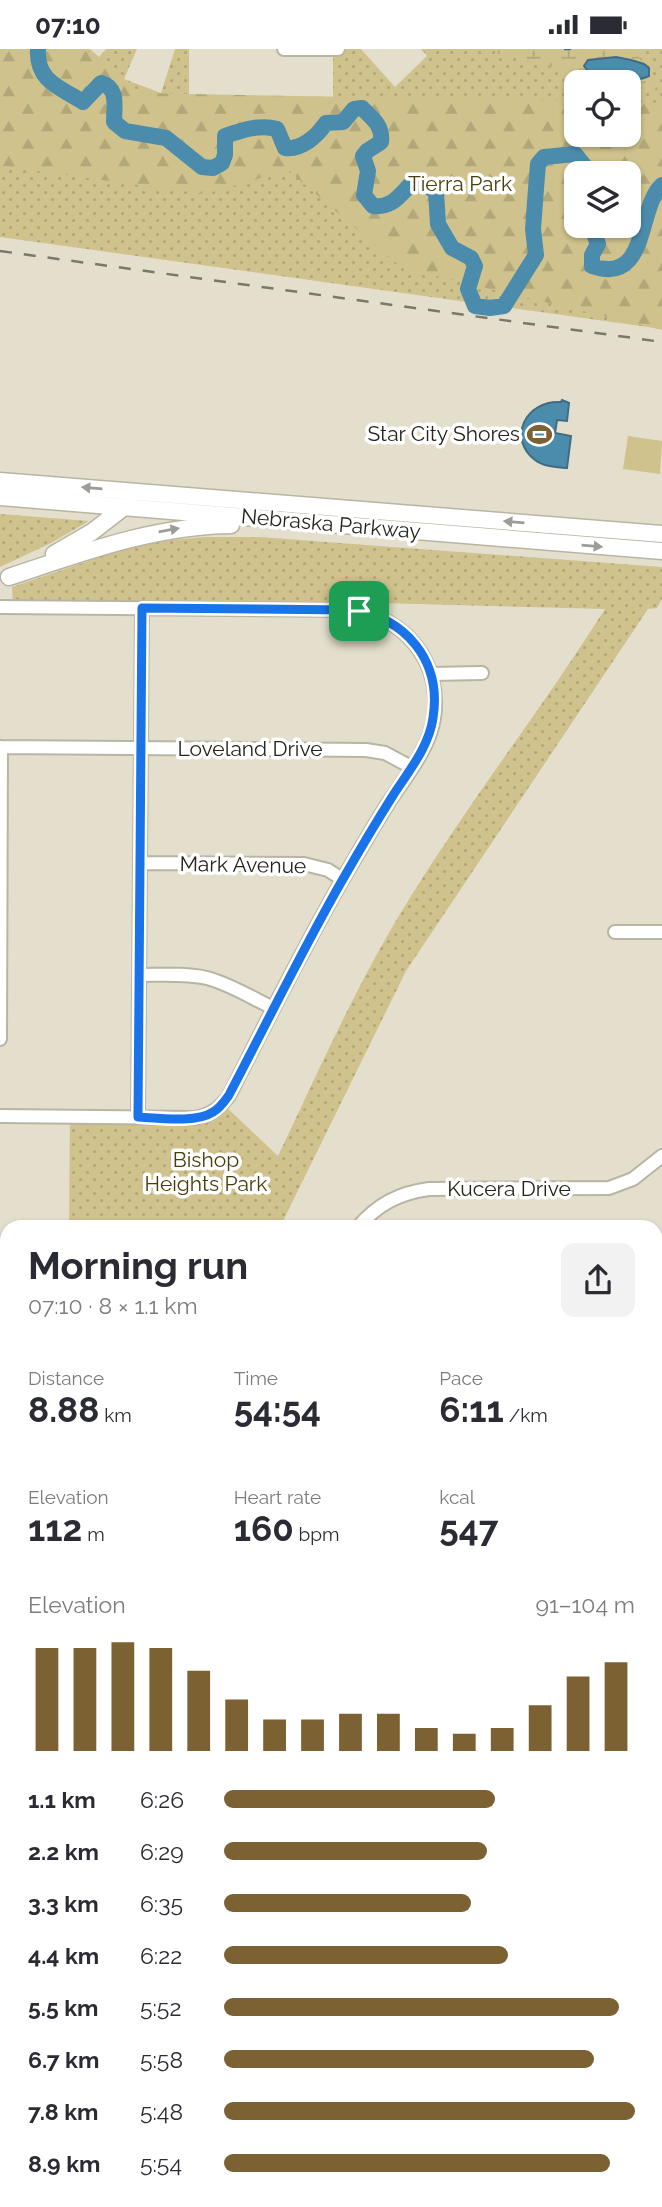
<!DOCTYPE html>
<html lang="en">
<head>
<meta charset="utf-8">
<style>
  body { margin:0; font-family:Raleway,sans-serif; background:#f2f2f3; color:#2b2b33; height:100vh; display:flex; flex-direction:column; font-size:26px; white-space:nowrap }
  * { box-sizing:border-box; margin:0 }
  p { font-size:23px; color:#7c7c81 }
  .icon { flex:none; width:38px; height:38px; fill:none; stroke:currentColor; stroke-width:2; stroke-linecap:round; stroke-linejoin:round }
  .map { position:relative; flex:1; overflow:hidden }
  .drawer { position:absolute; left:0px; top:1171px; width:663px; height:989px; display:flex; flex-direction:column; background:#fff; border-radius:21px 21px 0 0; box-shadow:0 2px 5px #0004 }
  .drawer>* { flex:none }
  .controls { position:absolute; left:564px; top:21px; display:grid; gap:14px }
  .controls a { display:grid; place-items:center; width:77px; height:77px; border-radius:14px; background:#fff; box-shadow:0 2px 5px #0004; font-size:35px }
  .pin { position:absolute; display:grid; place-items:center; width:60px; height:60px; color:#fff; margin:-30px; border-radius:14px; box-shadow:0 4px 10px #0006 }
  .round { display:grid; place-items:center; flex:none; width:74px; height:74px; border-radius:14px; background:#f2f2f3 }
  .summary { display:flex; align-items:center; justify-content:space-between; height:119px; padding:0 28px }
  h1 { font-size:38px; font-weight:700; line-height:52px }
  .stats { display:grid; grid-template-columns:repeat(3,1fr); gap:10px; height:119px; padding:7px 28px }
  .stats div { display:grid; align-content:center }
  .stats b { font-size:35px; font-weight:700 }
  .stats small { font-size:19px; font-weight:400 }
  .stats p { font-size:19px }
  .chart { height:196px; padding:14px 28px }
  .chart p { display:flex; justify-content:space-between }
  .chart svg { width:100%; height:126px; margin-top:7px; stroke:#7c6133; stroke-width:6 }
  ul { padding:0 28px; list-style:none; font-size:23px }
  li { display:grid; grid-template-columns:112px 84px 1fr; align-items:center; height:52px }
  li i { height:18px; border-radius:9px; background:#7c6133 }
  .status { display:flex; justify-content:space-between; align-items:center; height:49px; padding:0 35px; background:#fff; direction:ltr }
  .status svg { height:19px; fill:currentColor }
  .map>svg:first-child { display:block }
</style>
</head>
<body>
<div class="status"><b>07:10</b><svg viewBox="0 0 49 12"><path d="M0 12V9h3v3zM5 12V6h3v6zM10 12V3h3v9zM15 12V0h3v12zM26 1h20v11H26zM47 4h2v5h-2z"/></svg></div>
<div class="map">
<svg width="662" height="2158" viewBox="0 0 662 2158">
  <defs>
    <pattern id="grass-dots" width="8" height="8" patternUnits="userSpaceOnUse" patternTransform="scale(1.75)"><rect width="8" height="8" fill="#cfc28d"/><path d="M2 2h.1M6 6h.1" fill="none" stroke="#b2a779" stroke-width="1.8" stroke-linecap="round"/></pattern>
    <pattern id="forest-firs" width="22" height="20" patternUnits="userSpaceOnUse" patternTransform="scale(1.75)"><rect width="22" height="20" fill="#cfc28d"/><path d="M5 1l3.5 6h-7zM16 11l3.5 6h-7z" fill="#b2a779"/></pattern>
    <pattern id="wetland-marsh" width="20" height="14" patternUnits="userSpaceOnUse" patternTransform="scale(1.75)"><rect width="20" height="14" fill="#cfc28d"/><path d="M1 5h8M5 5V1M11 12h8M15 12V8" fill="none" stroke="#b2a779"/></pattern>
  </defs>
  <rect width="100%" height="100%" fill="#e4dfcd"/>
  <!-- education -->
  <path fill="#e8ced1" d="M0 1410H7V1565H0Z"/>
  <!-- grass -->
  <path fill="url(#grass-dots)" fill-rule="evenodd" d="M0 0H90L99 8 106 0H137L124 30 161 44 175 0H189V48L333 50V0H361L395 38 427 7 421 0H662V280L0 188ZM576 33H628V86H576ZM576 124H628V177H576Z
    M0 465 89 472 51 494 0 518Z
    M203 488H260L662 518V550L657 559 648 560 406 922 280 1178H69L70 1068 195 1069 223 1055 278 1107C320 1019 359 930 411 847 472 749 543 658 605 560L380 554 350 561 13 558 12 538 106 506 154 493Z
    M7 1636V1743L0 1758V1649Z"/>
  <!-- forest -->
  <path fill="url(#forest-firs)" fill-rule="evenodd" d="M0 0H85L137 44 576 52V86H628V53L662 54V281L402 219 288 121 205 145 0 117ZM576 124H628V177H576Z"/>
  <!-- wetland -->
  <path fill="url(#wetland-marsh)" d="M497 0H634L659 42 496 4Z"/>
  <!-- garden -->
  <path fill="#cfc28d" d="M628 387 662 392 660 425 623 420Z"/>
  <!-- water -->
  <path fill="#4b8cac" stroke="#406d81" stroke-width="2" d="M616 8 631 11 644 15 649 19V27C632 35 595 34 584 17L588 11Z
    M562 351 569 354 567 372 557 371 555 384 571 387 567 419C556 418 544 418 535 411 507 390 525 351 561 353Z"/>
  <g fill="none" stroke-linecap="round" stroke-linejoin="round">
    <!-- stream -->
    <path stroke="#406d81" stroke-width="2.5" d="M565 0H570"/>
    <!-- river -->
    <path stroke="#4b8cac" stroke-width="16" d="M38 0C36 32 59 38 83 53L101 34C119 39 114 57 114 73L125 82 166 89 202 118 213 119 222 114 225 106V87C242 81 260 75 277 80L285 99C302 101 317 87 326 74L343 73 354 60 362 59C373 70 383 77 381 93L367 102 363 107 368 122 364 146 373 157C392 159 399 147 411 135L426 136 436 143 438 175 452 199 471 209 475 217 468 240 475 257 490 259 504 257 536 206 533 180 536 140 538 115 544 108 575 105 588 121V124
      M591 177 598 195 592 206V217C649 237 637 158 662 136"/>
    <defs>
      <path id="minor" d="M284 0H338
        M0 558 350 561C405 567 442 613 434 669 429 700 406 727 389 753 373 778 358 804 343 830 302 901 266 974 229 1047 219 1059 212 1066 195 1069L0 1067
        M431 625 482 624
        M0 698 366 701 385 704 411 718
        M140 814 304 815 328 821 342 830
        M615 883H662
        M139 926C161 926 185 924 207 929 230 935 252 949 273 959
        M0 990 1 698
        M138 1068 142 559
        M358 1178C378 1155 399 1144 429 1140L609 1139 633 1130 662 1107
        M656 1280 662 1282
        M656 1410 662 1411
        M0 1577H7
        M656 1581H662
        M656 1893H662
        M0 1953 7 1930
        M656 2032H662
        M115 2152V2158
        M260 2158V2152
        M395 2158V2152
        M524 2158V2152"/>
      <path id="major" d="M0 432 662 485
        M0 448 662 502
        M54 505 92 483 128 455
        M9 528C82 504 153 477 231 476"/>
    </defs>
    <!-- minor casing -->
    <use href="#minor" stroke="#b9b5a3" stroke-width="16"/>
    <!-- major casing -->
    <use href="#major" stroke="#b9b5a3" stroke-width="19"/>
    <!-- minor -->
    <use href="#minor" stroke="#fff" stroke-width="12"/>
    <!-- major -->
    <use href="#major" stroke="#fff" stroke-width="16"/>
    <!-- rail -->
    <path stroke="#7a776b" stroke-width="2.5" stroke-dasharray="12 12" stroke-linecap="butt" d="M0 202 662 293"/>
  </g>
  <!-- one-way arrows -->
  <defs><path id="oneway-solid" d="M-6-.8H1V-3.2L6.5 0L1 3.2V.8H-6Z" transform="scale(1.75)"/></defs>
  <g fill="#9d9c99">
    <use href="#oneway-solid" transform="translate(92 439) rotate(-175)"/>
    <use href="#oneway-solid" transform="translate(514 473) rotate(-175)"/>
    <use href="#oneway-solid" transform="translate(169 481) rotate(-10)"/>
    <use href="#oneway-solid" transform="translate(592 497) rotate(5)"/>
  </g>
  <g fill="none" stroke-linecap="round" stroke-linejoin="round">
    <defs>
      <path id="route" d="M142 559 350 561C406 568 442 612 433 669 429 698 408 723 392 748 375 775 359 802 343 830 302 901 267 974 229 1046 224 1053 220 1059 213 1063 197 1074 158 1069 138 1068Z"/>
    </defs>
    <!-- route casing -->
    <use href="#route" stroke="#fff" stroke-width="14"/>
    <!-- route -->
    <use href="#route" stroke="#1a73e8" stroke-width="9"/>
  </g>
  <!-- icons -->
  <defs>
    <symbol id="stadium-bare" viewBox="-9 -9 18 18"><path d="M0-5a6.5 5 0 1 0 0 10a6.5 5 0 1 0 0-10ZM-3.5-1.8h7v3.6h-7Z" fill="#7c6133" stroke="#fff" stroke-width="2.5" paint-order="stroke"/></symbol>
  </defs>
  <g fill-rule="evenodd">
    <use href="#stadium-bare" x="522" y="368" width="35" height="35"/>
  </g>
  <g text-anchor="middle" stroke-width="7" stroke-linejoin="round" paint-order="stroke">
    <!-- park labels -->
    <g font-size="21" fill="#493e0c" stroke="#fff">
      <text x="460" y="142">Tierra Park</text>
      <text x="206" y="1118">Bishop<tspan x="206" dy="24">Heights Park</tspan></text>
    </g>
    <!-- poi labels -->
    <g font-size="21" fill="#26241d" stroke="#fff" text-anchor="end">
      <text x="520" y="392">Star City Shores</text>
    </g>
    <!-- street labels -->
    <g font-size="21" fill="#26241d" stroke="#fff">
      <text transform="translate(331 475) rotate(5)" y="7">Nebraska Parkway</text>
      <text x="250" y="707">Loveland Drive</text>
      <text transform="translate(243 816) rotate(1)" y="7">Mark Avenue</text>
      <text x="509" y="1147">Kucera Drive</text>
    </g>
  </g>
</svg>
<div class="controls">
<a><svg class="icon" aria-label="locate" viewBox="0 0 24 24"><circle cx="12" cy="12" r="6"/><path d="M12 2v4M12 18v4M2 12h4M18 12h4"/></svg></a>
<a><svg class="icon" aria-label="layers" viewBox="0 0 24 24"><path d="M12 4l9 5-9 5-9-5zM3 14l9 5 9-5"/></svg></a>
</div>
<div class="pin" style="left:359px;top:562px;background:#1e9e55"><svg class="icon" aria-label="arrive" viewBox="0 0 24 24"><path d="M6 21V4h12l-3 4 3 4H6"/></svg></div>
<section class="drawer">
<div class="summary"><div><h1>Morning run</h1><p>07:10 · 8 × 1.1 km</p></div><a class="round"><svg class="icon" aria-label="share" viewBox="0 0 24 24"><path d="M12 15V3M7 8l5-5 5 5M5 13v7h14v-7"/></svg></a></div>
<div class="stats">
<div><p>Distance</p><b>8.88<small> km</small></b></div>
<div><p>Time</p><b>54:54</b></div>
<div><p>Pace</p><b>6:11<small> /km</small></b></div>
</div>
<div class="stats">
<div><p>Elevation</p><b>112<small> m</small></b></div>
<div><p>Heart rate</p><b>160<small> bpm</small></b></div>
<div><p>kcal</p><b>547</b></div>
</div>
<div class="chart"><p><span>Elevation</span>91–104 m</p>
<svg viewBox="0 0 160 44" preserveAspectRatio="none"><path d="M5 44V8M15 44V8M25 44V6M35 44V8M45 44V16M55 44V26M65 44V33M75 44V33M85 44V31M95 44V31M105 44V36M115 44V38M125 44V36M135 44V28M145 44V18M155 44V13"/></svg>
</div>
<ul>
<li><b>1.1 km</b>6:26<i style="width:66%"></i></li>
<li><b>2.2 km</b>6:29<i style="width:64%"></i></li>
<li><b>3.3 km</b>6:35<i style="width:60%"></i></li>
<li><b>4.4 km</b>6:22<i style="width:69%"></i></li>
<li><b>5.5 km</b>5:52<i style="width:96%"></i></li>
<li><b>6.7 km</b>5:58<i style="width:90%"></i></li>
<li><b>7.8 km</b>5:48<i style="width:100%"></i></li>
<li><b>8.9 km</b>5:54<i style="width:94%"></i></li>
</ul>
</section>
</div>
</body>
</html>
